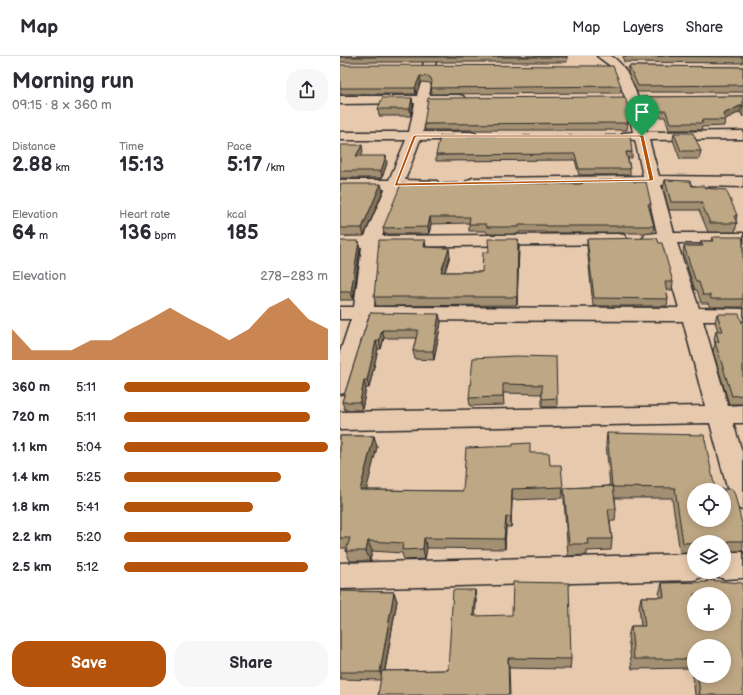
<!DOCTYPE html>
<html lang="en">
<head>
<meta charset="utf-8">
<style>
  body { margin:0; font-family:"Balsamiq Sans",sans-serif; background:#f7f7f7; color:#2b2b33; height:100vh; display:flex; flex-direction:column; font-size:15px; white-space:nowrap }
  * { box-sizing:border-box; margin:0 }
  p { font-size:13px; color:#7c7c81 }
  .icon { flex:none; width:22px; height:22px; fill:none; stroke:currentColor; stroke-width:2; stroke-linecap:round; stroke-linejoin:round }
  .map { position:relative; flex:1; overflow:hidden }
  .sheet { display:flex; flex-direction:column; background:#fff; width:340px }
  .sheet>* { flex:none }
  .buttons { position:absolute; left:347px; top:427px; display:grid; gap:8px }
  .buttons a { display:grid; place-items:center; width:44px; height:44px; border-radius:50%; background:#fff; box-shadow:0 2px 10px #0003; font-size:20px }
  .pin { position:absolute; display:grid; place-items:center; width:34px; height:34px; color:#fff; margin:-41px -17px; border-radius:50% 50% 50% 0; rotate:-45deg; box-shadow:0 0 4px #0007 }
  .pin .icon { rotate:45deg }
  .round { display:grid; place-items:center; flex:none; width:42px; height:42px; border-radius:16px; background:#f7f7f7 }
  .head { display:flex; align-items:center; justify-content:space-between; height:68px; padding:0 12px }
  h1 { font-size:22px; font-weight:600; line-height:30px }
  .metrics { display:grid; grid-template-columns:repeat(3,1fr); gap:6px; height:68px; padding:4px 12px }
  .metrics div { display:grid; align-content:center }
  .metrics b { font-size:20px; font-weight:600 }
  .metrics small { font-size:11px; font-weight:400 }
  .metrics p { font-size:11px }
  .chart { height:112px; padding:8px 12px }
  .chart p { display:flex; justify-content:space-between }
  .chart svg { width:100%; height:72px; margin-top:4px; fill:#b45309; opacity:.7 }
  .button { display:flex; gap:8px; margin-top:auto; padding:8px 12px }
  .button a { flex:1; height:46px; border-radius:16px; background:#b45309; color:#fff; font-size:16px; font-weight:600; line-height:46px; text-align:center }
  .button a+a { background:#f7f7f7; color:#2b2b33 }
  ul { padding:0 12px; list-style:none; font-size:13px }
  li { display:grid; grid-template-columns:64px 48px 1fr; align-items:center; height:30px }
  li i { height:10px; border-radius:5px; background:#b45309 }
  header { display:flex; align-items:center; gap:24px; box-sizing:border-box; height:56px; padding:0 20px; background:#fff; border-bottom:1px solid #e1e1e2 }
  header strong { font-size:19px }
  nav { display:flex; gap:22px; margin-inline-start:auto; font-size:14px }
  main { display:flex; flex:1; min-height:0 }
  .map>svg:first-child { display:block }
</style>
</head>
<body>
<header>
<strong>Map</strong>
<nav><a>Map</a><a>Layers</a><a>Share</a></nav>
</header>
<main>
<section class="sheet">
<div class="head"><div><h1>Morning run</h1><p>09:15 · 8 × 360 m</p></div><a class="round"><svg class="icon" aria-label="share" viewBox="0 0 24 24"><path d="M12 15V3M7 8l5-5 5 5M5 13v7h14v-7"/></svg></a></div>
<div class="metrics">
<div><p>Distance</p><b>2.88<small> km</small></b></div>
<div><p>Time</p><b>15:13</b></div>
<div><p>Pace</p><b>5:17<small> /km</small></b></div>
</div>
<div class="metrics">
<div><p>Elevation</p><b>64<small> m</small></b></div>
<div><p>Heart rate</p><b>136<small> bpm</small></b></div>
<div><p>kcal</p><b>185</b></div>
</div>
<div class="chart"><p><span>Elevation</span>278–283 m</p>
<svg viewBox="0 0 160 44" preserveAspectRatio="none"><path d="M0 44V25L10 38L20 38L30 38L40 32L50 32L60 25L70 19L80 12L90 19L100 25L110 32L120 25L130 12L140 6L150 19L160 25V44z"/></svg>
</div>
<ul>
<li><b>360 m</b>5:11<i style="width:91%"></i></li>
<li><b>720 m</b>5:11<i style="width:91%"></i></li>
<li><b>1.1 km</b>5:04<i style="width:100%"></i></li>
<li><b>1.4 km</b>5:25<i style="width:77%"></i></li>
<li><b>1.8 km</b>5:41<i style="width:63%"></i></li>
<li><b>2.2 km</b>5:20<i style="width:82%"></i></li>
<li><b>2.5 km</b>5:12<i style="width:90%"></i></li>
</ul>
<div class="button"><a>Save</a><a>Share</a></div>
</section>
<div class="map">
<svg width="403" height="639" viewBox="0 0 403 639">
  <rect width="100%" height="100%" fill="#e7c9ae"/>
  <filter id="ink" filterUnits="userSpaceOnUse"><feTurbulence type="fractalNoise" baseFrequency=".025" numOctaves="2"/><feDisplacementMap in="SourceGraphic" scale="8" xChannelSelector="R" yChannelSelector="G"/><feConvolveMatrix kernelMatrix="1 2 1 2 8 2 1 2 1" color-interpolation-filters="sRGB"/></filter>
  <g filter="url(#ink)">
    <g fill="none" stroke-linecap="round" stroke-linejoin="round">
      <defs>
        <path id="minor" d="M85 0H97L89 39H119L123 40 125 43 123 46 119 47H88L83 76H130L135 77 137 80 135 83 130 84H80L65 124 97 125 99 128 97 131 61 133 42 180 278 178 284 179 287 183 284 187 278 188 39 191 34 251 339 252 320 187 306 186 303 182 306 178 317 177 306 129 133 132 128 130 125 127 128 124 133 122 303 120 295 84 283 83 281 80 283 77 293 76 285 41 273 12 257 0H271C293 12 301 53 307 76L403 75V83L309 84 319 120 403 121V131L321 129 334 177H403V187H337L359 252 403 253V265H363L388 350 403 349V367H393L403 399V454L394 451 390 443 370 367 0 374V356L365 350 343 265 31 264 11 330 8 336 0 338V296L11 263H0V251H14L22 191H0V181L25 180 45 133 0 134V124H49L66 84H0V76H69L75 47 0 48V40H77Z
          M403 496V522L384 523 374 519 373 516H384V497Z
          M354 498V516H366L364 520 354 524 0 533V507Z"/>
      </defs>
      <!-- minor casing -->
      <use href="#minor" stroke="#2b2b2b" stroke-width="3"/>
      <!-- minor -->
      <use href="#minor" fill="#e7c9ae" fill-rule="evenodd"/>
    </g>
    <!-- wall -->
    <path fill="#a39072" stroke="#2b2b2b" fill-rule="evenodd" d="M0 0H227V6H0Z
      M283 0H403V7L284 6Z
      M0 9 281 30V37L92 38 91 29 90 27 81 26 76 38H0Z
      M289 10 403 11V36H297L288 17Z
      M403 40V61L400 56 385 63 384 70 362 71 361 74H329L325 61H305L301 47 302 41Z
      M72 42 73 49 71 60H39L38 53Z
      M289 55 288 61H287L288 67 287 74H85L84 68Z
      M334 77 361 95 359 103H340L333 84Z
      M0 89 23 96 21 100 47 107 42 122H0Z
      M292 96V102H288L290 113V119H239L235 104 96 105V99Z
      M325 124 365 132 397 159 396 165 397 167 395 176H368L359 154H329L323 132Z
      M242 125 294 126 311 148 310 154H309L314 170 313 177H206L205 176H179V178H148L146 175H129V167L91 168 89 178H44L43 172 223 128H240L242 127Z
      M0 128 43 135 24 180H0Z
      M372 182 403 185V251H370L368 247H361L357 234H355L343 197 344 190H360L361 185H371Z
      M247 183 319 187 333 226 332 234H326L328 243 327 250H253L247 190Z
      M85 184 86 191 110 200 105 216H142L149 196 179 191 177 249 36 250 34 241Z
      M0 185 20 192 13 244H0Z
      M30 257 101 266 94 304 75 303 73 295 76 282H44L41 293H38L29 332H26L22 354H5L2 346Z
      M377 258 403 269V348H389L373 295 375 288 374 283 376 275H378L375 266Z
      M175 300 217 342V351H202V338L163 337 164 349 130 350 129 342Z
      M267 377 375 433 403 472V491L402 495H386L384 499V486H354V497H340L332 442H275L276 453 275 465H270L272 483 271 494 247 495V499L228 500 224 444V432L270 430 266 388Z
      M0 380H34L37 391 26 434 123 435 190 397 210 409 223 431 222 442 172 444 171 471H166L165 493 87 492 85 503 64 504 62 497 32 495 30 505H10L6 495 7 492H0Z
      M367 524 403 639H355L352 612 292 613 288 580 291 570H301L299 551 301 541H320L319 538 322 527H366ZM354 590 384 620H354Z
      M135 534 136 545 135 560 231 603 230 613 169 612 40 624 0 623V535L54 536 57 545 45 615 108 614Z"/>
    <!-- shaded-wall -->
    <path fill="#85755c" stroke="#2b2b2b" d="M80 20 81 26 76 38 75 32Z
      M72 42 73 49 71 60 70 53Z
      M402 49 400 56 384 64 383 58Z
      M22 89 23 96 18 107 16 100Z
      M46 100 47 107 42 122 41 115Z
      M41 128 43 135 24 180 22 172Z
      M90 161 91 168 89 178 88 171Z
      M178 183 179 191 177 249V241Z
      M85 184 86 192 84 191Z
      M19 185 20 192 13 244 11 236Z
      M109 192 110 200 102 224 101 216Z
      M99 258 101 266 94 304 93 295Z
      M42 274 44 282 41 293 39 285Z
      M36 285 38 293 29 332 27 324Z
      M24 324 26 332 22 354 20 346Z
      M34 380 37 391 24 444 20 434Z
      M172 433V444L171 471V461Z
      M166 461V471L165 493 164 483Z
      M84 482 87 492 85 503 83 493Z
      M28 485 32 495 30 505 26 495Z
      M135 534 136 545 135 570 133 560Z
      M54 536 57 545 43 624 40 616Z
      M168 602 169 612 170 639H169Z"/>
    <!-- building -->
    <path fill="#bea784" stroke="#2b2b2b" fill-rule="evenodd" d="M0 0H227V1H0Z
      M285 0H403V1Z
      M0 9 273 10 281 30 91 32 92 25 90 21 80 20 75 32H0Z
      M289 10 403 11V29L298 30Z
      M403 40V52L402 49 383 58 385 64H361L363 67H330L326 55H306L302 41Z
      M285 41 289 55H286L288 67 84 68 88 42Z
      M42 42H72L70 53H38Z
      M334 77H353L361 95H341Z
      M290 79 292 96H286L290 113H239L235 98 96 99 100 80Z
      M0 89H22L16 100H46L41 115H0Z
      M293 124 294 126H306L311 148H308L314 170H206V169H179V171H147L146 168H129L130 161H90L88 171 43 172 61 128 150 126 223 128H240L243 127 242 125Z
      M325 124 350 125 352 130H364L365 132 386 134 397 159 394 160 397 167H370L361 146H331Z
      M0 128H41L22 172H0Z
      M375 181H402L403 185V243H371L370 239H363L359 226H356L344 190H363L361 185H373L372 182Z
      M317 182 319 187H322L333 226H325L328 243 254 242 247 183Z
      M148 183H178L177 241H34L39 184H85L84 191 109 192 101 216H142L143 196H149Z
      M0 185H19L11 236H0Z
      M30 257 99 258 93 295H73L78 274H42L39 285H36L27 324H24L20 346H2Z
      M377 258H399L403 269V339L392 340 375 286H379L376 275H383Z
      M175 300 216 301 217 342 202 343V329L163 328V341L129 342 133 302Z
      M267 377 364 379 375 433H392L395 439 403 472V485H388L386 493H384V486L343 487 335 432 273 431V430H272ZM354 434H384V464H354Z
      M0 380H34L20 434 123 435 126 392 173 390V388L190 387V397H209L210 409H221L223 431 172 433 171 461H166L164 483 84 482 83 493 62 494 63 487 28 485 26 495H6L10 482H0Z
      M273 430 276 453H268L272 483H247L248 488H229L224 432Z
      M367 524 402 527 403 537V639H360L358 620H384V590H354V603H294L291 570H305L301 541H324L322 527 367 526ZM354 538H384V568H354Z
      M173 526 229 527 231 603 168 602 169 639H38L42 615 108 614 113 534H135L133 560 172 559Z
      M0 535 54 536 40 616H0Z"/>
  </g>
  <!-- route -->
  <path fill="#b45309" stroke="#fff" fill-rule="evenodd" d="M75 79H302L304 80 314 124 312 125 54 130 73 80ZM76 81H300L309 123 58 127Z"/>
</svg>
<div class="buttons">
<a><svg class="icon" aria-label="locate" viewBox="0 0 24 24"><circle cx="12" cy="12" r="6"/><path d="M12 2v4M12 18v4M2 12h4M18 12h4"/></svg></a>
<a><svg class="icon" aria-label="layers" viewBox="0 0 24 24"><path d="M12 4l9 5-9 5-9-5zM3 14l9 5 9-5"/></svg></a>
<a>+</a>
<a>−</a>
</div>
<div class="pin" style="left:302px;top:80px;background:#1e9e55"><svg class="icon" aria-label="arrive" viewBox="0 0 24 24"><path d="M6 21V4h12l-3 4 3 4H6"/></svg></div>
</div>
</main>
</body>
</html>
